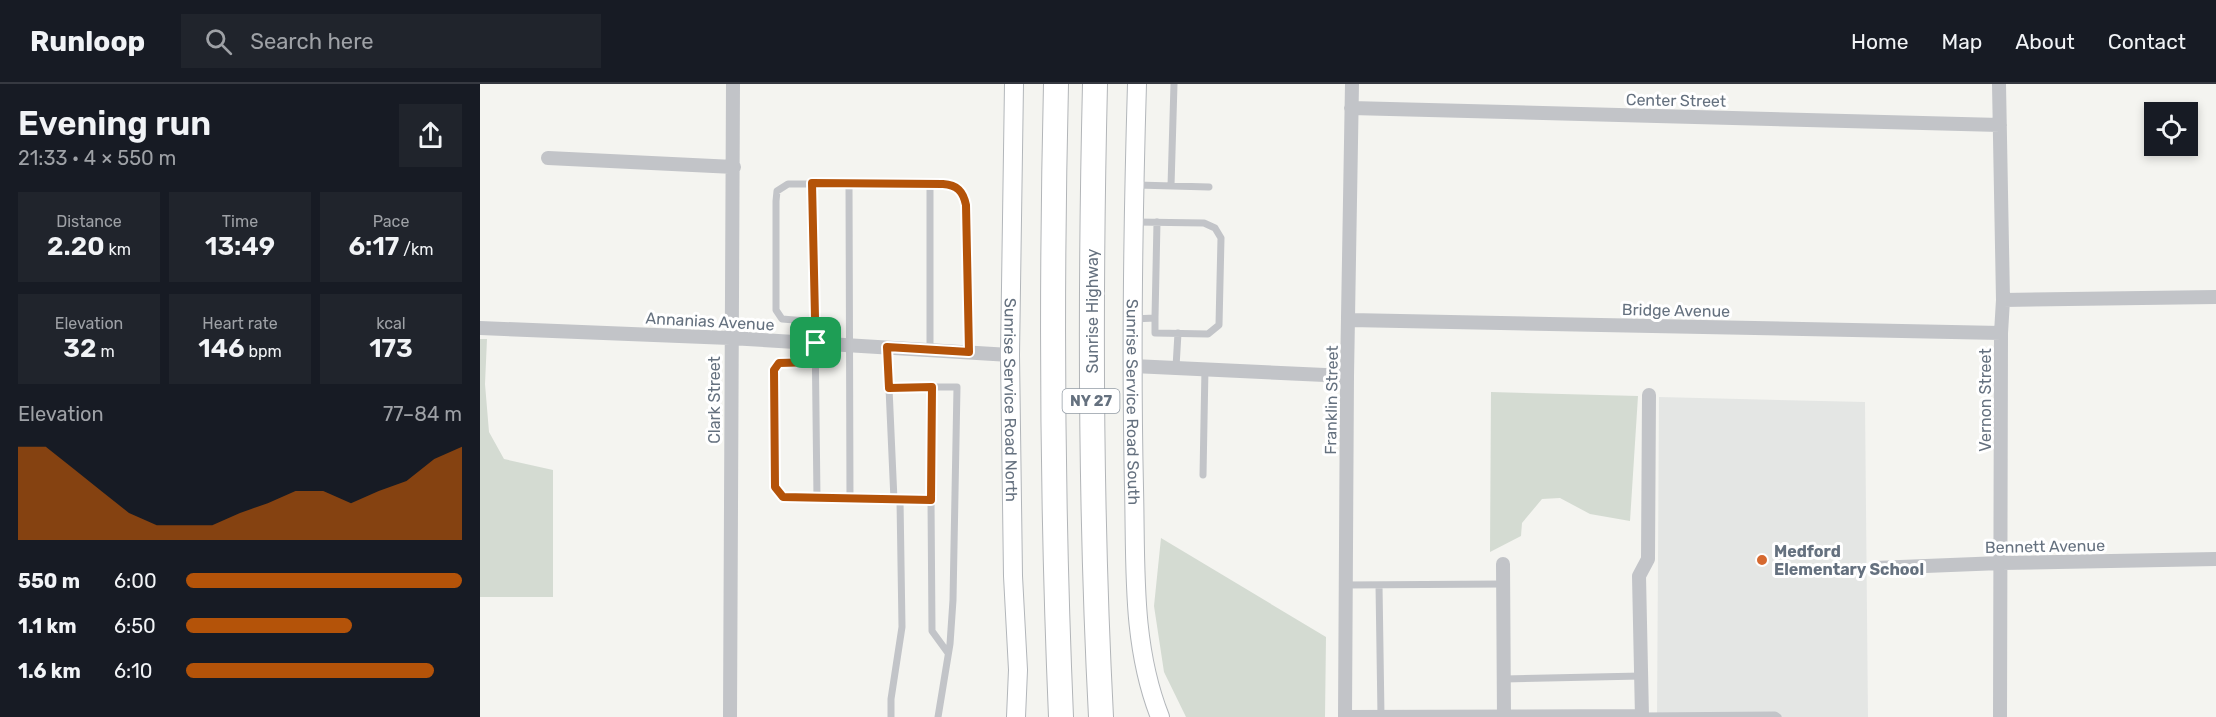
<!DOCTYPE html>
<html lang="en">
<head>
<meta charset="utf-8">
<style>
  body { margin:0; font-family:Rubik,sans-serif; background:#20242c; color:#f1f3f6; height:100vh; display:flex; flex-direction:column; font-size:22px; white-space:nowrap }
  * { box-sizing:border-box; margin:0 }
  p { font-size:20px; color:#9ea1a6 }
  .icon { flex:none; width:33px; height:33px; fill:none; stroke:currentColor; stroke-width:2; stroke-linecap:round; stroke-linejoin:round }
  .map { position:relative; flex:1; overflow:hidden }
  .details { display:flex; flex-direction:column; background:#171b24; width:480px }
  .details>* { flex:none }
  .controls { position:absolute; left:1664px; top:18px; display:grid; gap:12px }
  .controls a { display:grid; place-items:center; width:54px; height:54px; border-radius:0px; background:#171b24; box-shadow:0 3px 9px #0003; font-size:30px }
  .pin { position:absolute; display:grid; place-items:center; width:51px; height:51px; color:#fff; margin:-26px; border-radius:12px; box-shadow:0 3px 9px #0006 }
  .round { display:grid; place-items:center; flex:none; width:63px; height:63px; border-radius:0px; background:#20242c }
  .overview { display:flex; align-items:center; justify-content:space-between; height:102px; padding:0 18px }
  h1 { font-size:33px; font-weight:600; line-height:45px }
  .figures { display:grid; grid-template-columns:repeat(3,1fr); gap:9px; height:102px; padding:6px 18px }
  .figures div { display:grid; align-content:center; border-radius:0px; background:#20242c; text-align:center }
  .figures b { font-size:26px; font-weight:600 }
  .figures small { font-size:16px; font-weight:400 }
  .figures p { font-size:16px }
  .chart { height:168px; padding:12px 18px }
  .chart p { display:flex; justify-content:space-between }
  .chart svg { width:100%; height:108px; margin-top:6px; fill:#b45309; opacity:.7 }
  ul { padding:0 18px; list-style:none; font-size:20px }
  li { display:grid; grid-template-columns:96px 72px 1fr; align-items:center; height:45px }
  li i { height:15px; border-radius:8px; background:#b45309 }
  header { display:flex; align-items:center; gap:36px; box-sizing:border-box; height:84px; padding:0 30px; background:#171b24; border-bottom:2px solid #363941 }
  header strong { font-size:28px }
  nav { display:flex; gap:33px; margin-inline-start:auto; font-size:21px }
  .search { width:420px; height:54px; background:#20242c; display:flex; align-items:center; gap:15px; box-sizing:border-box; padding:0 21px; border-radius:0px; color:#9ea1a6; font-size:22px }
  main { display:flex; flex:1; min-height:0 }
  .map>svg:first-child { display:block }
</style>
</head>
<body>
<header>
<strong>Runloop</strong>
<div class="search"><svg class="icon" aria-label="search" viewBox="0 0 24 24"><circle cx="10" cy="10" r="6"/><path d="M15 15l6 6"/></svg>Search here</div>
<nav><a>Home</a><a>Map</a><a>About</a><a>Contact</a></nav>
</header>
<main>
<section class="details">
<div class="overview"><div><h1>Evening run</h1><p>21:33 · 4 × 550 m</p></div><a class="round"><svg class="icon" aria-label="share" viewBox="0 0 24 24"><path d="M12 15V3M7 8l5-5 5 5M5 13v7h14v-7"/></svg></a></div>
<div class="figures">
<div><p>Distance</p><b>2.20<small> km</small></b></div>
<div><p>Time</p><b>13:49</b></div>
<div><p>Pace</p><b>6:17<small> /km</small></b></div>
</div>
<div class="figures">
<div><p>Elevation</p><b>32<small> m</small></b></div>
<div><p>Heart rate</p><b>146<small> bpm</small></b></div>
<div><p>kcal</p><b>173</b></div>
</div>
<div class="chart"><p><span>Elevation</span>77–84 m</p>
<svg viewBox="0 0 160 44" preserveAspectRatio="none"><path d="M0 44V6L10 6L20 15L30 24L40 33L50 38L60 38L70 38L80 33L90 29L100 24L110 24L120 29L130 24L140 20L150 11L160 6V44z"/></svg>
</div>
<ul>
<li><b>550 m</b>6:00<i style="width:100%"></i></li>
<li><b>1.1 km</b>6:50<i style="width:60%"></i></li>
<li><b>1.6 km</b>6:10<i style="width:90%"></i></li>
</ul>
</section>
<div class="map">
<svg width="1736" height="633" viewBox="0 0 1736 633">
  <rect width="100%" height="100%" fill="#f4f4f0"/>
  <!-- built -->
  <path fill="#e4e6e4" d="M1179 313 1385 318 1388 633H1177Z"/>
  <!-- green -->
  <path fill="#d4dbd2" d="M0 255H7L5 300 9 348 24 375 73 386V513H0Z
    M1011 308 1158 312 1150 437 1110 430 1080 414 1062 415 1042 439 1041 452 1010 468Z
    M681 454 846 553 845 633H706L684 588 674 522Z"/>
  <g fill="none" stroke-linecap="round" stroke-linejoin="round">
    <defs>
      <g id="secondary">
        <path id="s1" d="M534 0 530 271 533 492 538 586 536 633"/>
        <path id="s2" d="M657 0C653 135 651 270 654 404 656 481 651 560 680 633"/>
      </g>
      <path id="motorway" d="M576 0C571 212 572 421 581 633
        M615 0C610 211 610 422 621 633"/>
    </defs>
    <!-- secondary casing -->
    <use href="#secondary" stroke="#b2b6ba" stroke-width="20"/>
    <!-- motorway casing -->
    <use href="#motorway" stroke="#b2b5b8" stroke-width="26"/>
    <!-- service -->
    <path stroke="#c2c4c8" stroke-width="7" d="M332 99 334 242
      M369 99 370 415 451 416 452 303 409 304 407 263
      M657 101 729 103
      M691 102 694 0
      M656 138 724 139 735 144 741 154 739 241 728 250 675 249V234
      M653 235 675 234 677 138
      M450 265V100
      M336 278 299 279 294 286 295 403 303 413 337 415
      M696 283 698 249
      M452 303H477L473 516 470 560 458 633
      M409 304 414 416
      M723 391 725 284
      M370 415H337L335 244 327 237 302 235 296 226V117L297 107 308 100H463C477 101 483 107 486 121L489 268
      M451 416 452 547 468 569
      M866 501 1023 500
      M899 501 901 632
      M1024 595 1161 592
      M1162 632 1295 631 1298 633
      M411 633V615L422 543 420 416"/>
    <!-- minor -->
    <path stroke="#c2c4c8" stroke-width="14" d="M1519 0 1523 216 1521 249 1520 633
      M871 24 1520 41
      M68 74 254 83
      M1523 216 1736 213
      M870 236 1521 249
      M0 244 250 254 530 271
      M653 282 867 292
      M1023 480 1024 633
      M1395 484 1521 479 1736 475
      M250 633 253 0
      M865 633 867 292 872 0
      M865 633 1162 632
      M1162 633 1159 492 1168 475 1169 311"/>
    <!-- secondary -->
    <use href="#secondary" stroke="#fff" stroke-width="18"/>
    <!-- motorway -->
    <use href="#motorway" stroke="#fff" stroke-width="24"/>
  </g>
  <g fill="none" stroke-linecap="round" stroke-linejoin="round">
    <defs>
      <path id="route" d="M332 99 463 100C477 101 483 107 486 121L489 268 407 263 409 304 452 303 451 416 303 413 295 403 294 286 299 279 336 278Z"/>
    </defs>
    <!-- route casing -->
    <use href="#route" stroke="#fff" stroke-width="12"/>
    <!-- route -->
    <use href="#route" stroke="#b45309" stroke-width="8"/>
  </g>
  <!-- markers -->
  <circle fill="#d6692f" stroke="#fff" stroke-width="2" cx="1282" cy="476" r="6"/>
  <g text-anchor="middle" stroke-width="6" stroke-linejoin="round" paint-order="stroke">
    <!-- shield labels -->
    <rect fill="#fff" stroke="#939ca5" stroke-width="1.5" x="582.5" y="305" width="57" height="24" rx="4.5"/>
    <g font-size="15" font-weight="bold" fill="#65717f">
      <text x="611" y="322">NY 27</text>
    </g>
    <!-- street labels -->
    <g font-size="16" fill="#65717f" stroke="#fff">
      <text transform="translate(1196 16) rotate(1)" y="6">Center Street</text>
      <text transform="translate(1196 226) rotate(1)" y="6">Bridge Avenue</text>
      <text transform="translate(612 227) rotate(-90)" y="6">Sunrise Highway</text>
      <text transform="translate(230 237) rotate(3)" y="6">Annanias Avenue</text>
      <text transform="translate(234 316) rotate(-90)" y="6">Clark Street</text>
      <text transform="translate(851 316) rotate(-89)" y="6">Franklin Street</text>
      <text transform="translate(1505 316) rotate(-90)" y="6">Vernon Street</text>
      <text dy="6" stroke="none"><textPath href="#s1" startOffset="316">Sunrise Service Road North</textPath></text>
      <text dy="6" stroke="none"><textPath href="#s2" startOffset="318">Sunrise Service Road South</textPath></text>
      <text transform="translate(1565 462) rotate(-1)" y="6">Bennett Avenue</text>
    </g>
    <!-- poi labels -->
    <g font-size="16" font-weight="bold" fill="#65717f" stroke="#fff" text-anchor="start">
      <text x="1294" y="473">Medford<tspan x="1294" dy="18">Elementary School</tspan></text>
    </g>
  </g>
</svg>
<div class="controls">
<a><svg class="icon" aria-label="locate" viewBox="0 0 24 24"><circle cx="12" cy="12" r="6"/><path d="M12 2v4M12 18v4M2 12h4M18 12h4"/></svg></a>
</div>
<div class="pin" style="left:336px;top:259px;background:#1e9e55"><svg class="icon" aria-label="arrive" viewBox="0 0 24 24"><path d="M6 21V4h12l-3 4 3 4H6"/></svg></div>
</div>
</main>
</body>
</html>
